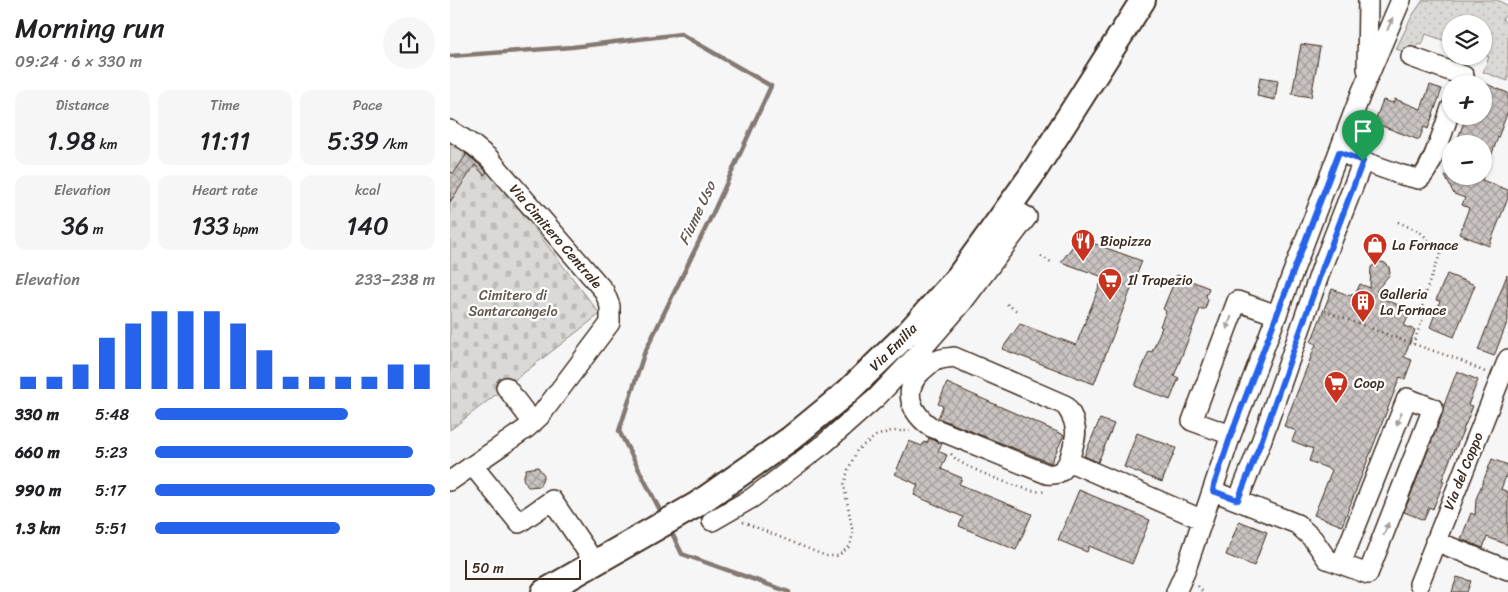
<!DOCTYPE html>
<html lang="en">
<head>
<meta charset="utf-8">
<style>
  body { margin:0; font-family:Sriracha,sans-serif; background:#f6f6f6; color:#202124; height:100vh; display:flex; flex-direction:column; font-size:19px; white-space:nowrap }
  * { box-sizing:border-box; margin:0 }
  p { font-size:16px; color:#757577 }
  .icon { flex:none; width:28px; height:28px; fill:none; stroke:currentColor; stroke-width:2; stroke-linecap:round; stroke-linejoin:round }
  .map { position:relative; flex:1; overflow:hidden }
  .sheet { display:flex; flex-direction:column; background:#fff; width:450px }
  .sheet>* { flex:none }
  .buttons { position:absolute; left:992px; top:15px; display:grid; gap:10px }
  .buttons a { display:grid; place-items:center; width:50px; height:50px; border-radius:50%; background:#fff; box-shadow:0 1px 4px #0004; font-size:25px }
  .scale { position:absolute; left:15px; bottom:12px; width:116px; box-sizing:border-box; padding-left:5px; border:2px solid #3b2a1e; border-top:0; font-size:14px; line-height:18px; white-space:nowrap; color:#3b2a1e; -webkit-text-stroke:4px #fff; paint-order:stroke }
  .pin { position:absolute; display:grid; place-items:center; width:42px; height:42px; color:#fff; margin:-51px -21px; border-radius:50% 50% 50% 0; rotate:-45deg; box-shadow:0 0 5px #0007 }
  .pin .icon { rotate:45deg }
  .round { display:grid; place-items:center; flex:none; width:52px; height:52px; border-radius:26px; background:#f6f6f6 }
  .head { display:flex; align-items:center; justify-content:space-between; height:85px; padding:0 15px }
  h1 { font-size:28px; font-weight:600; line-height:38px }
  .figures { display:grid; grid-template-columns:repeat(3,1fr); gap:8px; height:85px; padding:5px 15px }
  .figures div { display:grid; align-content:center; border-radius:12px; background:#f6f6f6; text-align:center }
  .figures b { font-size:25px; font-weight:600 }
  .figures small { font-size:14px; font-weight:400 }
  .figures p { font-size:14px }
  .chart { height:140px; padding:10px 15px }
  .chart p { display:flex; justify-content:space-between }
  .chart svg { width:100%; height:90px; margin-top:5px; stroke:#2563eb; stroke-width:6 }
  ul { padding:0 15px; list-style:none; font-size:16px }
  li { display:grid; grid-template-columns:80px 60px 1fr; align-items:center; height:38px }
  li i { height:12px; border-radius:6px; background:#2563eb }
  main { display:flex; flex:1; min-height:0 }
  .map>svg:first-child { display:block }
</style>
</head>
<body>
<main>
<section class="sheet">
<div class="head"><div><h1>Morning run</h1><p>09:24 · 6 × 330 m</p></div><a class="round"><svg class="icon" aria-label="share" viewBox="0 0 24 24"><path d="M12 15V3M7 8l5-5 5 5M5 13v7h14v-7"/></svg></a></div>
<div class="figures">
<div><p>Distance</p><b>1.98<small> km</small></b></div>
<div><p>Time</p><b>11:11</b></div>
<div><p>Pace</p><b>5:39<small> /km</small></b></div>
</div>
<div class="figures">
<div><p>Elevation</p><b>36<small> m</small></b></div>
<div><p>Heart rate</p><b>133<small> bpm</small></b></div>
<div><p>kcal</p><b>140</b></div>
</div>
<div class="chart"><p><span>Elevation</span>233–238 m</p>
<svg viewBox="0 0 160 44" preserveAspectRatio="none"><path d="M5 44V38M15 44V38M25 44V32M35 44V19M45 44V12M55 44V6M65 44V6M75 44V6M85 44V12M95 44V25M105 44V38M115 44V38M125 44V38M135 44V38M145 44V32M155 44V32"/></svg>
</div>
<ul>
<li><b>330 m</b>5:48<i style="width:69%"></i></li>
<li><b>660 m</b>5:23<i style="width:92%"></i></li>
<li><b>990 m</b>5:17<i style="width:100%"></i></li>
<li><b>1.3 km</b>5:51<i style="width:66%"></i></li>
</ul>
</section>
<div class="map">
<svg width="1058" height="592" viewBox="0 0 1058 592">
  <defs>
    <pattern id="cemetery-stones" width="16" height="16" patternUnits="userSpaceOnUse" patternTransform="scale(1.25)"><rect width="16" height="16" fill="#dbd9d6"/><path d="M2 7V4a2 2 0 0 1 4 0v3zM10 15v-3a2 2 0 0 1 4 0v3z" fill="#bdbab7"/></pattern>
    <pattern id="park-dots" width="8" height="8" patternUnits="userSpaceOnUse" patternTransform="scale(1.25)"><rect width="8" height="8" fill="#dbd9d6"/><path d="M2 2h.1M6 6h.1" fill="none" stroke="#bdbab7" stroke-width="1.8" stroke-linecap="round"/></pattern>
    <pattern id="building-cross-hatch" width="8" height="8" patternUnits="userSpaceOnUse" patternTransform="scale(1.25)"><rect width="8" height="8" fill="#c9c3c1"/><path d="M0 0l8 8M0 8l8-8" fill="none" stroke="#a49f9c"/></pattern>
  </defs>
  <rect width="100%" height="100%" fill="#f7f6f6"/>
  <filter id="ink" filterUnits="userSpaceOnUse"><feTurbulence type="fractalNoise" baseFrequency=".02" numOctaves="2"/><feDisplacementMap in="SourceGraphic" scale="10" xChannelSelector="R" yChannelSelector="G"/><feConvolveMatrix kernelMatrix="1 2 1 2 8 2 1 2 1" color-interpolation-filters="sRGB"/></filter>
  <g filter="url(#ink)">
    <!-- cemetery -->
    <path fill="url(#cemetery-stones)" stroke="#8b827a" d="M0 134 18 142 150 314 0 430Z"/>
    <!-- park -->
    <path fill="url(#park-dots)" stroke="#8b827a" d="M973 0H1048L1058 6V12L1052 19 1058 24V81L1033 72 1039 57 1034 55V24H1001V43L976 34 972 45 968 44 963 55 946 49 962 16Z"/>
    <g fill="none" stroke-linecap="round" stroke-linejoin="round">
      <!-- stream -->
      <path stroke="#847972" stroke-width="4.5" d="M0 56 122 47 231 34 321 86 263 213 194 354 169 431 213 516
        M219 527 232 554 339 592"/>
    </g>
    <!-- building -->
    <path fill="url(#building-cross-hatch)" stroke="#3b2a1e" d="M851 44 870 47 861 97 842 94Z
      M810 77 828 80 825 100 807 96Z
      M1034 83 1058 93V111L1035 172 1034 144H1006L1016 116H1034Z
      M980 85 992 89 978 129 974 127 969 140 924 123 933 100 943 103 945 99 971 109Z
      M15 153 31 166 37 172 34 175 25 165 0 202V172L4 173 16 155Z
      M995 176H1033L1032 180 1058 190V198L1039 246 1009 234 1019 208 1012 205 1015 198 1004 194Z
      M629 238 692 261 644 384 552 349 570 324 626 345 653 277 611 262Z
      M932 262 935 263 939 267 940 274 926 291 933 293 931 298 961 310 954 326 965 330 954 357 962 360 955 379 950 377 892 526 864 515 882 470 859 461 863 449 842 441 846 431 834 426 866 344 861 342 882 289 901 296 902 294 905 295 910 284 920 288 921 267 926 263Z
      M997 274 1025 285 1004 337 980 327 990 301 986 300Z
      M727 275 759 288 756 296 758 300 755 309H750L724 376 729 378 720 400 685 386 699 351 702 352 712 327 710 326 716 311 713 309Z
      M1057 275 1058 320 1044 356 1028 350Z
      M1007 371 1028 380 1018 405 1023 406 1005 450 1004 449 992 480 994 481 983 509 979 507 974 520 954 512 993 412 994 405Z
      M497 383 614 435 601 463 488 418 493 406 488 404Z
      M650 419 664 424 648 462 634 456Z
      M687 433 726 448 712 482 674 467Z
      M479 438 492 444 488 451 497 455 491 469 512 478 509 484 582 514 566 550 509 526 513 517 464 495 468 485 445 474 459 441 472 446 474 442 477 443Z
      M1042 459 1058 465V471L1051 489 1058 492V545L1037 537 1033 548 1011 539 1021 513 1025 515 1026 499Z
      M88 467 94 475 90 486 78 487 73 479 76 469Z
      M629 490 700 520 682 564 639 546 637 552 608 540Z
      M789 521 817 532 804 566 776 555Z
      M1007 577 1021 581 1017 592H1002Z"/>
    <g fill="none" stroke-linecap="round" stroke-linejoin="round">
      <defs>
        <path id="minor" d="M961 57 1014 76 1011 84
          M917 69 918 0
          M0 130 23 145 39 158 154 291 160 306V323L90 416 77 428 0 481
          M901 157 952 175 969 179C980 174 996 123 1001 108
          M504 357 615 405C620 412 624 418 625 427 627 435 624 443 622 450 619 464 613 476 597 474L481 427C461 413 451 390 472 371 477 367 482 361 488 360 493 358 499 358 504 357Z
          M56 387 83 423
          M781 435 742 421 787 301 827 315
          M620 462 753 520
          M23 466 69 523 102 500 145 563
          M763 491 847 524 863 539 877 559 918 574 983 408 957 398 891 564
          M788 500 811 442 873 264 913 161
          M262 521 302 498 333 475 375 443 427 397 465 357 512 303 577 217 559 206
          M985 541 1058 570
          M969 584 1058 359
          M726 592 735 572 781 435 912 91 951 0"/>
        <path id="major" d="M94 592 246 505 340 439 396 393 458 333 509 276 581 176 693 0"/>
      </defs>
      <!-- minor casing -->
      <use href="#minor" stroke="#3b2a1e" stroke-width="22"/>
      <!-- major casing -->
      <use href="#major" stroke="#3b2a1e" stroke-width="28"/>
      <!-- path -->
      <path stroke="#3b2a1e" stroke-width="2.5" stroke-dasharray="1 4" stroke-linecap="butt" d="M948 222 970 232 991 252 972 301 973 318 963 344
        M591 256 601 262
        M557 304 567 311
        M875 311 949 339 1007 359 1035 372
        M501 454C504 457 506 460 510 462 523 470 584 496 596 491
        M293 522 376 556H388L400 546 403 533 394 485 398 470 407 450 426 436 441 431H460
        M748 586 753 592"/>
      <!-- minor -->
      <use href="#minor" stroke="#fff" stroke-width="19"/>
      <!-- major -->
      <use href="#major" stroke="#fff" stroke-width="24"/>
    </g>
    <!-- one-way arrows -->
    <defs><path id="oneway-solid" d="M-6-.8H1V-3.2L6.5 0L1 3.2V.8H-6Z" transform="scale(1.25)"/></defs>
    <g fill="#a79f9a">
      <use href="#oneway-solid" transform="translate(940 24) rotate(-67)"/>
      <use href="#oneway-solid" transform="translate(779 323) rotate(110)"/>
      <use href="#oneway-solid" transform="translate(949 419) rotate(112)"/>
      <use href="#oneway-solid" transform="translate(936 529) rotate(-69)"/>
    </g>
  </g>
  <g fill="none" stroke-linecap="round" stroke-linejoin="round" filter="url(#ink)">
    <defs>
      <path id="route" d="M889 152 913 161 874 264 811 442 788 500 763 491 764 485 781 435Z"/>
    </defs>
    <!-- route casing -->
    <use href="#route" stroke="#fff" stroke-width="10"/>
    <!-- route -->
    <use href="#route" stroke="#2563eb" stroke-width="6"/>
  </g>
  <!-- icons -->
  <defs>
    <symbol id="restaurant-pin" viewBox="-11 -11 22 30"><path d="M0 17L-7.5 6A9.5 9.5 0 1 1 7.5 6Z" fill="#c8321e" stroke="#fff"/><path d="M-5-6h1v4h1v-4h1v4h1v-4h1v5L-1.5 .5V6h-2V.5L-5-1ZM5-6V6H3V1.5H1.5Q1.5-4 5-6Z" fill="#fff"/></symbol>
    <symbol id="shop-pin" viewBox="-11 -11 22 30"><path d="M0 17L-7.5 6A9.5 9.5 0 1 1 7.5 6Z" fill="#c8321e" stroke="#fff"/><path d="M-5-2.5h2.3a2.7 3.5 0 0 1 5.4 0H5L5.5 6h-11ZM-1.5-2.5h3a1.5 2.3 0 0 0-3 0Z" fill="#fff"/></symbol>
    <symbol id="supermarket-pin" viewBox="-11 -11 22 30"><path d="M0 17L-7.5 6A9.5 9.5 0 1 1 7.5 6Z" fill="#c8321e" stroke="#fff"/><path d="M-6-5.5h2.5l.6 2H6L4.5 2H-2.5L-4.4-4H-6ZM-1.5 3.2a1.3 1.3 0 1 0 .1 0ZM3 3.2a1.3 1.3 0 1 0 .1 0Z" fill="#fff"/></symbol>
    <symbol id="building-pin" viewBox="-11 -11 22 30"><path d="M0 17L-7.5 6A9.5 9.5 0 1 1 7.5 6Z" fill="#c8321e" stroke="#fff"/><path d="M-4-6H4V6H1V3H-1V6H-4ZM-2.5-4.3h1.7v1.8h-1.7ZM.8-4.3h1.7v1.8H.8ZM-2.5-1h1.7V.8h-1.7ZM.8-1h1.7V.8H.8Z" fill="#fff"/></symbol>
  </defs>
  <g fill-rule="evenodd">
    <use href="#restaurant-pin" x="619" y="227" width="28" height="38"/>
    <use href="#shop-pin" x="911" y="231" width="28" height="38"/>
    <use href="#supermarket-pin" x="646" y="266" width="28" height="38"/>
    <use href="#building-pin" x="899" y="288" width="28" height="38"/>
    <use href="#supermarket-pin" x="872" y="369" width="28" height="38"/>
  </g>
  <g text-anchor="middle" stroke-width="4.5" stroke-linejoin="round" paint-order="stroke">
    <!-- street labels -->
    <g font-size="14" fill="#3b2a1e" stroke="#fff">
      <text transform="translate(106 236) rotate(49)" y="5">Via Cimitero Centrale</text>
      <text transform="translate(443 347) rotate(-45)" y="5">Via Emilia</text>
      <text transform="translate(1013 471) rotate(-68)" y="5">Via del Coppo</text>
    </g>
    <!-- poi labels -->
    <g font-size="14" fill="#3b2a1e" stroke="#fff" text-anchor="start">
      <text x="650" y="246">Biopizza</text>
      <text x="942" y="250">La Fornace</text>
      <text x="678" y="285">Il Trapezio</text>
      <text x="930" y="299">Galleria<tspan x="930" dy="16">La Fornace</tspan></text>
      <text x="904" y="388">Coop</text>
    </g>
    <!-- park labels -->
    <g font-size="14" fill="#63564c" stroke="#fff">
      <text x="63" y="300">Cimitero di<tspan x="63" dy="16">Santarcangelo</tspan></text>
    </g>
    <!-- water labels -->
    <g font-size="15" font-style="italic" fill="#65584f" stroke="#fff">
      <text transform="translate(247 213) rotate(-65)" y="5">Fiume Uso</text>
    </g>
  </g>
</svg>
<div class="buttons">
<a><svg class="icon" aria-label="layers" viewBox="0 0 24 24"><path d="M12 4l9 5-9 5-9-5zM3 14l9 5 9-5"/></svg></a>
<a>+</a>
<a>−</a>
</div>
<div class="scale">50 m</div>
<div class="pin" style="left:913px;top:161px;background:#1e9e55"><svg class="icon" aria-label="arrive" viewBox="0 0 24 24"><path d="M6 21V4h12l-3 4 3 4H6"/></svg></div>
</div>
</main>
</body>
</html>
